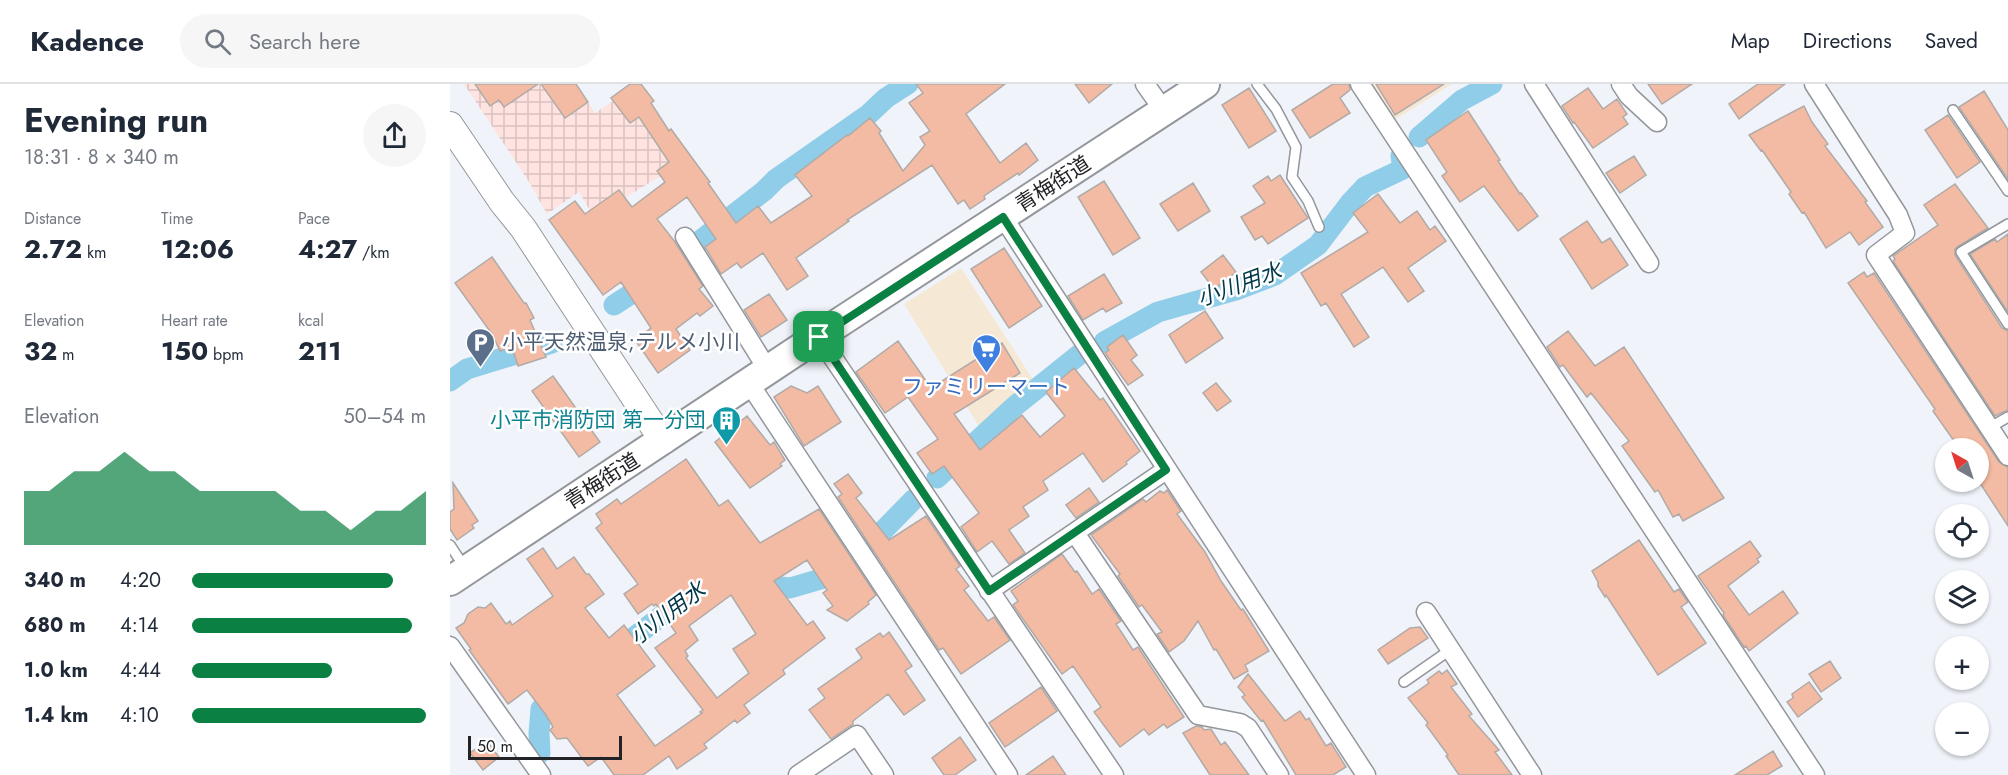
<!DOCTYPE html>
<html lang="en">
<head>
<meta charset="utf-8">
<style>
  body { margin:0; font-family:Jost,"Noto Sans JP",sans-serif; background:#f6f6f7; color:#1f2937; height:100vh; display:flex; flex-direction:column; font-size:22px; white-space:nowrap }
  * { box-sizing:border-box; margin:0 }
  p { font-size:20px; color:#747a83 }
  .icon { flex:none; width:33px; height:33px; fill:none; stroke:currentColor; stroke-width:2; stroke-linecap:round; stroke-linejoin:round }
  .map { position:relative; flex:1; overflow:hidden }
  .panel { display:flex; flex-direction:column; background:#fff; width:450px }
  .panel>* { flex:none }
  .needle { width:39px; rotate:321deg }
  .buttons { position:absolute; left:1485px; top:354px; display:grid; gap:12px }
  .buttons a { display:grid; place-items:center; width:54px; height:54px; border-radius:50%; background:#fff; box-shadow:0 2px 4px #0004; font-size:30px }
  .scale { position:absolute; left:18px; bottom:15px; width:154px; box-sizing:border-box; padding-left:6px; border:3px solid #222326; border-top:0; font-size:16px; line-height:21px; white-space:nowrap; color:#222326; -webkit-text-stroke:4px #fff; paint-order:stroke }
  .pin { position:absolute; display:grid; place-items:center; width:51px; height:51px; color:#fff; margin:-26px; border-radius:12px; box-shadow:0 3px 9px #0006 }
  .round { display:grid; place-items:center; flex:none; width:63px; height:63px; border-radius:32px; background:#f6f6f7 }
  .head { display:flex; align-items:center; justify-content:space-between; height:102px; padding:0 24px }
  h1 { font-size:33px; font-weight:700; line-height:45px }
  .figures { display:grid; grid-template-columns:repeat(3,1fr); gap:9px; height:102px; padding:6px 24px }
  .figures div { display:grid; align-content:center }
  .figures b { font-size:26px; font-weight:700 }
  .figures small { font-size:16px; font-weight:400 }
  .figures p { font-size:16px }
  .chart { height:168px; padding:12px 24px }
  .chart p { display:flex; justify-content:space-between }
  .chart svg { width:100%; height:108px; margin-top:6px; fill:#0b8043; opacity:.7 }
  ul { padding:0 24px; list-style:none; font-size:20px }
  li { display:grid; grid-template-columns:96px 72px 1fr; align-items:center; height:45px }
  li i { height:15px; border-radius:8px; background:#0b8043 }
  header { display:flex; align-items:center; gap:36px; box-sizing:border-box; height:84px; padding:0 30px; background:#fff; border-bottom:2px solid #e0e1e3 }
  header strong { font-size:28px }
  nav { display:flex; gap:33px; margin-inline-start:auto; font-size:21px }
  .search { width:420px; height:54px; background:#f6f6f7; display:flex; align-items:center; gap:15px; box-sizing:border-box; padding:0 21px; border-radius:33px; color:#747a83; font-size:22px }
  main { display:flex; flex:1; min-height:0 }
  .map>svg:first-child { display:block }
</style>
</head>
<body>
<header>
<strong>Kadence</strong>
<div class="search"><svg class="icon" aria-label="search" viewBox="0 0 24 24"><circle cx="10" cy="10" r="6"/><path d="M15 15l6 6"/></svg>Search here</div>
<nav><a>Map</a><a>Directions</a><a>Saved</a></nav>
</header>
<main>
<section class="panel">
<div class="head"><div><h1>Evening run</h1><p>18:31 · 8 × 340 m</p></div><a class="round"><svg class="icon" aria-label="share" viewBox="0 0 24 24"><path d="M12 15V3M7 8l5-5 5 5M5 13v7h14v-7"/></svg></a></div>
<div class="figures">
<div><p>Distance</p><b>2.72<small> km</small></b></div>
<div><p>Time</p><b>12:06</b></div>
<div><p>Pace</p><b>4:27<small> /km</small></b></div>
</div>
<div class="figures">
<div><p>Elevation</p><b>32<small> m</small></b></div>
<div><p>Heart rate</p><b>150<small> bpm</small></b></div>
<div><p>kcal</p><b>211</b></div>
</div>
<div class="chart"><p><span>Elevation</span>50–54 m</p>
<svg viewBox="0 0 160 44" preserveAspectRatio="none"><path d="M0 44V22L10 22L20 14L30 14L40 6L50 14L60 14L70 22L80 22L90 22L100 22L110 30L120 30L130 38L140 30L150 30L160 22V44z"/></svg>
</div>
<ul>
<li><b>340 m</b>4:20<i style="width:86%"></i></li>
<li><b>680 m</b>4:14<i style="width:94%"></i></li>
<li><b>1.0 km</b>4:44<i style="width:60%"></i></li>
<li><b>1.4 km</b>4:10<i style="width:100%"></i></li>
</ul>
</section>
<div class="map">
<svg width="1558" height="691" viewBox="0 0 1558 691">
  <defs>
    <pattern id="industrial-grid" width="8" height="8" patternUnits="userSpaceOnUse" patternTransform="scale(1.5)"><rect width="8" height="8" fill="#fee3e1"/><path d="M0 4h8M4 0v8" fill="none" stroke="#d9c2c1"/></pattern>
  </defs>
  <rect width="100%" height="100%" fill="#f0f4fa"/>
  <!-- commercial -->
  <path fill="#f5e8d4" d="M919 0H1002L943 37Z
    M511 184 584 297 530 344 454 220Z"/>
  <!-- industrial -->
  <path fill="url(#industrial-grid)" d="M14 0H125L145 29 189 0 238 75 144 133 129 108 97 130 79 98Z"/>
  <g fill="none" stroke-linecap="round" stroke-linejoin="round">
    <!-- canal -->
    <path stroke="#90cde8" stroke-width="21" d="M969 53 1012 16 1042 0
      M164 221 230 178 251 156 314 107 326 95 419 30 436 14 458 0
      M654 258 708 228 786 206 825 191 868 161 900 119 915 103 953 85 951 72
      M0 297 17 285 102 259
      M487 394 565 322 630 270
      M423 457 464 415
      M301 500 340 504 381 492 393 482
      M161 571 236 513
      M90 669 89 649 91 625 113 609"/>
  </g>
  <!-- building -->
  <path fill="#f3bba3" stroke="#b1aaa7" stroke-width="1.5" fill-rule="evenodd" d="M25 0H88L54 23 49 16 40 22Z
    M91 0H126L138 18 115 34Z
    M180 0H191L204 17 201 19 219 47 221 45 248 82 260 98 258 99 286 139 308 122 321 139 362 112 345 91 397 51 398 52 420 34 431 47 429 49 453 87 475 61 470 53 480 47 459 19 473 9 466 0H555L516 30 550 79 576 59 588 76 569 91 568 89 534 112 535 115 520 125 514 116 508 120 482 81 397 136 399 137 346 174 358 192 337 206 313 169 291 184 287 179 271 190 255 163 266 155 237 113 207 135 225 158 253 202 249 205 263 222 250 232 247 229 226 245 240 266 208 289 185 256 201 244 171 198 153 211 99 136 125 117 135 130 169 106 182 123 215 98 207 87 219 78 189 33 180 39 161 14Z
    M625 0H662L639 19Z
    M883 0H899L900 6 890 14 900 29 860 54 842 26Z
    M926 0H994L945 31Z
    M1198 0H1242L1212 20Z
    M1308 0H1335L1289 35 1279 20Z
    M799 4 826 47 799 64 772 21Z
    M1138 4 1153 25 1167 15 1177 30 1173 33 1178 40 1143 64 1124 38 1123 39 1112 22Z
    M1534 7 1558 46V95L1509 23Z
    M1354 22 1362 38 1378 60 1375 62 1417 117 1415 118 1433 143 1409 161 1400 148 1376 164 1354 128 1352 129 1339 110 1341 108 1312 66 1311 67 1299 51Z
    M1018 27 1050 76 1048 77 1070 110 1071 109 1088 132 1068 147 1034 102 1010 118 992 92 997 88 976 56Z
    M1498 31 1530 78 1507 94 1475 46Z
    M1184 72 1196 91 1170 109 1156 89Z
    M830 91 858 134 818 160 812 152 805 156 791 133 815 119 803 102 818 92 821 97Z
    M654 97 690 154 663 171 628 113Z
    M743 99 760 127 728 147 710 120Z
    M1505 100 1538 144 1507 163 1505 165V171L1552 244 1558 247V326L1545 332 1443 177 1445 175 1443 172 1488 141 1474 121Z
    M928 110 950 139 967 127 980 146 985 142 996 157 958 184 974 207 958 218 933 183 891 210 919 253 904 263 876 219 871 222 851 189 918 148 903 129Z
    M1137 137 1152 159 1160 154 1178 181 1142 205 1110 155Z
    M1558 150V228L1520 170 1545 155 1547 158Z
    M554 164 592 222 559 244 521 185Z
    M773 171 786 188 764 205 751 188Z
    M42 173 74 219H76L84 234 80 236 96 273 68 282 62 263 50 267 42 250 5 199Z
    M1414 188 1417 193 1424 189 1549 378 1558 383V442L1528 396V364H1509L1483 327 1485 325 1398 199Z
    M654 190 672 219 656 228 653 224 633 236 618 212Z
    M319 210 337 236 311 253 294 226Z
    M755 227 773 254 736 279 719 251Z
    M1118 247 1145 282 1174 263 1274 414 1233 437 1229 430 1223 433 1208 406 1205 408 1172 362 1179 357 1141 309 1137 313 1113 281 1110 283 1097 263Z
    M673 251 687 271 681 276 693 291 678 301 655 269 659 266 657 263Z
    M448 257 481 304 552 259 570 289 504 330 530 366 572 331 590 353 615 332 596 308 624 284 650 316 653 314 690 367 676 378 677 380 653 398 633 369 593 397 598 406 573 423 579 432 559 446 575 469 559 480 542 457 527 468 511 443 529 429 494 382 482 390 467 369 488 355 458 313 435 329 406 288Z
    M103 292 150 358 129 373 82 307Z
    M766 299 781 317 767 327 753 309Z
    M341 302 357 309 368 302 391 338 354 362 324 313Z
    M297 332 320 361 324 358 335 376 330 380 332 382 300 404 265 358Z
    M236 375 269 422 278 416 310 459 369 425 426 511 418 518 419 520 397 537 377 526 383 522 373 509 377 506 357 476 324 497 357 541 363 537 375 554 333 586 335 590 294 621 300 629 287 639 285 636 254 660 257 664 227 685 219 672 193 691H164L151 673 138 682 117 654 107 655 100 646 103 643 96 631 77 606 58 620 19 566 21 565 6 544 14 539 18 530 28 523 35 524 41 519 56 540 60 537 62 541 103 512 77 475 93 464 107 485 124 473 136 490H139L154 510 135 524 159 554 174 541 205 582 167 611 205 662 252 629 250 628 253 626 205 564 226 549 206 520 204 522 202 520 188 530 174 510 188 500 146 444 152 439 146 430 167 415 171 420ZM281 511 306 550 283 565 299 589 267 614 236 574 238 572 235 567 248 556 239 542Z
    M398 390 412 409 406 414 439 456 476 432 510 482 506 485 519 502 514 506 538 537 544 533 560 556 511 590 493 564 489 566 388 413 392 410 384 400Z
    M3 399 28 437 22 441 24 444 7 456 0 445V428L4 425Z
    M639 404 649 418 626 434 616 421Z
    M717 406 731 427 727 430 755 468 771 497 791 526 793 525 819 567 795 581 798 587 784 595 766 565 764 566 748 537 734 557 719 568 707 550 712 548 692 521 689 523 668 492 670 490 641 451 693 415 696 418 710 407 714 409Z
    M1189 456 1224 508 1229 505 1238 518 1231 523 1256 559 1208 591 1156 511 1155 513 1148 502V498L1142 487Z
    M1300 457 1311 472 1307 475 1309 478 1278 502 1299 531 1333 507 1348 529 1299 567 1296 562 1294 563 1273 531 1274 529 1248 492Z
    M612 470 625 488 627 487 642 510 649 505 671 537 666 540 683 566 688 563 734 633 717 644 714 640 699 651 694 645 670 663 644 628 651 623 623 582 612 590 563 521 568 517 561 507Z
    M970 543 978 554 938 580 928 566 960 544Z
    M439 548 462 582 455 587 475 616 454 631 438 610 403 637V640L381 655 359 626 375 614 368 605 412 574 406 565 430 549 433 553Z
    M1380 577 1391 594 1371 608 1359 590Z
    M997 586 1007 600 1001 603 1022 630 1019 632 1049 666 1045 668 1062 691H1009L996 672 998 671 976 641 978 639 958 614 979 599 977 596 989 587 992 590Z
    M798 590 835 637 850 627 856 636 859 634 876 662 881 659 896 683 883 691H846L813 636 811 637 792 613 795 611 788 603Z
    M1359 598 1372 615 1348 633 1337 618 1343 614 1342 610Z
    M591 603 607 627 555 663 539 639Z
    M746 642 752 643 754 646 761 645 771 661 775 658 799 691H760L733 649Z
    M510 653 526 676 505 691H494L482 674Z
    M37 657 49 673 33 686 20 669Z
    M1323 667 1332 682 1317 691H1285Z
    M603 672 616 691H576Z"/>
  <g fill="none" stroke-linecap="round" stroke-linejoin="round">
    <defs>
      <path id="lane" d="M807 0 826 25 846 63 842 93 858 117 869 143
        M1503 26 1558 107
        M1558 140 1511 168 1558 240
        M1539 344 1558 333
        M0 461 15 484
        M954 598 1000 566"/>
      <path id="street" d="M695 0 714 27
        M910 0 1365 691
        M1084 0 1199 179
        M1171 0 1179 12 1207 38
        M1364 0 1448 131 1455 149 1426 171 1558 372
        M553 133 916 691
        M235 153 318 286
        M369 253 664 691
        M299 299 558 691
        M625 449 748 631 790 639 798 644 829 691
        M539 507 716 386
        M976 528 1082 691
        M0 562 91 691
        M348 691 407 651 434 691"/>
      <path id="secondary" d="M0 41 52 118 73 144 213 357"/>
      <path id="primary" d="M0 497 384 242 755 0"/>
    </defs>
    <!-- lane casing -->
    <use href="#lane" stroke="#93969b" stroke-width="12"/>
    <!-- street casing -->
    <use href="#street" stroke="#93969b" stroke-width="21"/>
    <!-- secondary casing -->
    <use href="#secondary" stroke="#93969b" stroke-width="28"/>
    <!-- primary casing -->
    <use href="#primary" stroke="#93969b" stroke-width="32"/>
    <!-- lane -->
    <use href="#lane" stroke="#fff" stroke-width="9"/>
    <!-- street -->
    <use href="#street" stroke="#fff" stroke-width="18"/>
    <!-- secondary -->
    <use href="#secondary" stroke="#fff" stroke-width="26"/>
    <!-- primary -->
    <use href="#primary" stroke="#fff" stroke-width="28"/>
  </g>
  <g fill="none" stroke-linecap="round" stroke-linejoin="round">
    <defs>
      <path id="route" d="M553 133 716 386 539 507 369 253Z"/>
    </defs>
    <!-- route casing -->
    <use href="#route" stroke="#fff" stroke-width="12"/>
    <!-- route -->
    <use href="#route" stroke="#0b8043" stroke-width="8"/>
  </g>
  <!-- icons -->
  <defs>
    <symbol id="parking-pin" viewBox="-11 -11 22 30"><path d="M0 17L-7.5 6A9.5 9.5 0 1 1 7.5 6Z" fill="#5c6f8a" stroke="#fff"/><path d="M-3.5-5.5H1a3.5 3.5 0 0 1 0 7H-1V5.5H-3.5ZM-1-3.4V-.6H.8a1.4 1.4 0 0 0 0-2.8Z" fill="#fff"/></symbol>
    <symbol id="supermarket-pin" viewBox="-11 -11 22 30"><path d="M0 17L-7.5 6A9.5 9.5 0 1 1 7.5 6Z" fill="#3f7fe0" stroke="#fff"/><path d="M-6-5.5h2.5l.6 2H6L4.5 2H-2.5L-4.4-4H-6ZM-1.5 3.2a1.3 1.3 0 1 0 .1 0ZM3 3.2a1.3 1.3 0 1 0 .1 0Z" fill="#fff"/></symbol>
    <symbol id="building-pin" viewBox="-11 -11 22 30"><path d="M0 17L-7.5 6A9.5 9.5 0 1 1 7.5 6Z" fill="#0f9aa8" stroke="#fff"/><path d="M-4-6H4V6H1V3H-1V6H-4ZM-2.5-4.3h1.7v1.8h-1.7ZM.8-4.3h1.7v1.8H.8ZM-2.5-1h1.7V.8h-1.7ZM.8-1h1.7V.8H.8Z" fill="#fff"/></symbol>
  </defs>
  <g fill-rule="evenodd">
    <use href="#parking-pin" x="14" y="242" width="33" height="45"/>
    <use href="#supermarket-pin" x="520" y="248" width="33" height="45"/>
    <use href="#building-pin" x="260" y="320" width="33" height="45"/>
  </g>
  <g text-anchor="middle" stroke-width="5" stroke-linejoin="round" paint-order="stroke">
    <!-- street labels -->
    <g font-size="21" fill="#222326" stroke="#fff">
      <text transform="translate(603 100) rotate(-33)" y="7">青梅街道</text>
      <text transform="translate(152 397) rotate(-33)" y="7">青梅街道</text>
    </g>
    <!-- service labels -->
    <g font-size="21" fill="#4e5e75" stroke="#fff" text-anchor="start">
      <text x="52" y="265">小平天然温泉;テルメ小川</text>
    </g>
    <!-- shop labels -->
    <g font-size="21" fill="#366cbe" stroke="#fff">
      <text x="536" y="310">ファミリーマート</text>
    </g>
    <!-- culture labels -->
    <g font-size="21" fill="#0d838f" stroke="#fff" text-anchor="end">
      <text x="256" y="343">小平市消防団 第一分団</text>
    </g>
    <!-- water labels -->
    <g font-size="22" font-style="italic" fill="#01384b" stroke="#fff">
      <text transform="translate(789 200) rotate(-20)" y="8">小川用水</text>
      <text transform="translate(217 529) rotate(-37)" y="8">小川用水</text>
    </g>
  </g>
</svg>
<div class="buttons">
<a><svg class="needle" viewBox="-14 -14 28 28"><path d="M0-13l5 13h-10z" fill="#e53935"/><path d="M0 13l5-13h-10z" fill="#747a83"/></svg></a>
<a><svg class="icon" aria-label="locate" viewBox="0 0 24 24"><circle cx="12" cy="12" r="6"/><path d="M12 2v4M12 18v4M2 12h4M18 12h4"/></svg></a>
<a><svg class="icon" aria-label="layers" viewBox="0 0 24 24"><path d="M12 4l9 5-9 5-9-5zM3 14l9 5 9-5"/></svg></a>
<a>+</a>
<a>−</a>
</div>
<div class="scale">50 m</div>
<div class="pin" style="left:369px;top:253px;background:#1e9e55"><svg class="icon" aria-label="arrive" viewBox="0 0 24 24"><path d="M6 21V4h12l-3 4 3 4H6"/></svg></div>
</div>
</main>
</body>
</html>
